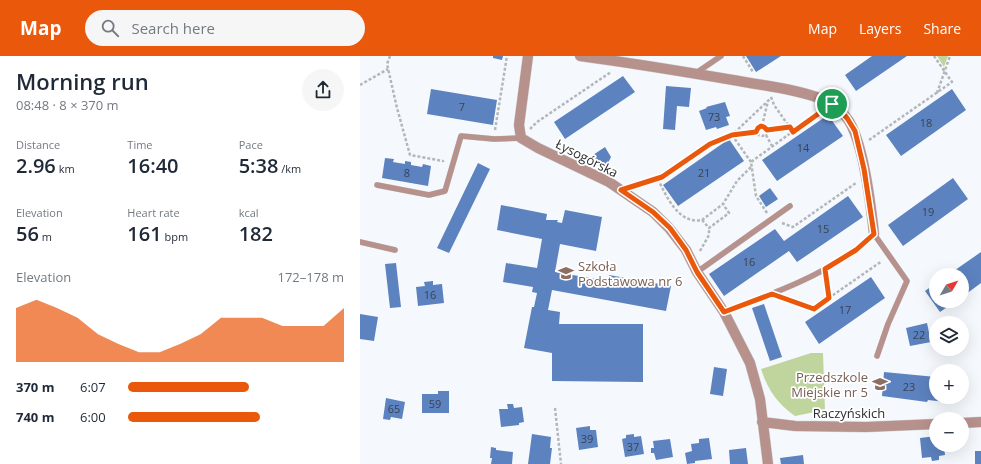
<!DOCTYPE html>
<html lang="en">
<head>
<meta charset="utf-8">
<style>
  body { margin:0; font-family:"Open Sans",sans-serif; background:#f6f6f7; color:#1f2937; height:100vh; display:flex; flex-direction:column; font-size:15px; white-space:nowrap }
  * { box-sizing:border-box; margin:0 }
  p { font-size:13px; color:#747a83 }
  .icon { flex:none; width:22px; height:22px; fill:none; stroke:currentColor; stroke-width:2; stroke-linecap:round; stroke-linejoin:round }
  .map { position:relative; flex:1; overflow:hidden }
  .drawer { display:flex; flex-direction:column; background:#fff; width:360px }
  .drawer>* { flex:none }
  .needle { width:26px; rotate:51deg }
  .controls { position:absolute; left:569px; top:212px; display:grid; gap:8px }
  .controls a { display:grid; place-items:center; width:40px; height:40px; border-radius:50%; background:#fff; box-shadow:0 4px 16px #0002; font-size:20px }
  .pin { position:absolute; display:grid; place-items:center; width:34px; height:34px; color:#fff; margin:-17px; border:2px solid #fff; border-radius:50%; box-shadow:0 1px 4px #0007 }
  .round { display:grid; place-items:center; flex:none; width:42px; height:42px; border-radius:21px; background:#f6f6f7 }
  .overview { display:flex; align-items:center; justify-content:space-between; height:68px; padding:0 16px }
  h1 { font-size:22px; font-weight:600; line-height:30px }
  .figures { display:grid; grid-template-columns:repeat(3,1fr); gap:6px; height:68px; padding:4px 16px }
  .figures div { display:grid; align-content:center }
  .figures b { font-size:20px; font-weight:600 }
  .figures small { font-size:11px; font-weight:400 }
  .figures p { font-size:11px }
  .chart { height:112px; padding:8px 16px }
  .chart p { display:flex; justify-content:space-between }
  .chart svg { width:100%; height:72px; margin-top:4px; fill:#ea580c; opacity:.7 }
  ul { padding:0 16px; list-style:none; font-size:13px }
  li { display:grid; grid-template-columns:64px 48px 1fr; align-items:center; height:30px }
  li i { height:10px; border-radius:5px; background:#ea580c }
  header { display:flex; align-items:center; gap:24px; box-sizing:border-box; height:56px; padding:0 20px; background:#ea580c; color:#fff }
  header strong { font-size:19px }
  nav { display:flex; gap:22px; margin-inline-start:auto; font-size:14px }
  .search { width:280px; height:36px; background:#f6f6f7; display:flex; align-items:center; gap:10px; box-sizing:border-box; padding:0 14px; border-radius:22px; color:#747a83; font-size:15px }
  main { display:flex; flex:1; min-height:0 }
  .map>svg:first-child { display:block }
</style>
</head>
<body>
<header>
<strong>Map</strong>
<div class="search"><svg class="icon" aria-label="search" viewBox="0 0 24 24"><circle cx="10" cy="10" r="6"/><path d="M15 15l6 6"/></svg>Search here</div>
<nav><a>Map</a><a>Layers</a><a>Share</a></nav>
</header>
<main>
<section class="drawer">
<div class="overview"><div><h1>Morning run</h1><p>08:48 · 8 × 370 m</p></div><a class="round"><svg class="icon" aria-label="share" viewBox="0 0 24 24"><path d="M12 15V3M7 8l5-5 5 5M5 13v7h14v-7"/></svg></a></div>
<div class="figures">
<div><p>Distance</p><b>2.96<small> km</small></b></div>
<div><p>Time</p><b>16:40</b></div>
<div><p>Pace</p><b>5:38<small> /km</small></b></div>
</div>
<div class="figures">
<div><p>Elevation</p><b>56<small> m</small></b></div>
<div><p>Heart rate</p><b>161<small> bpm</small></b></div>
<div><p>kcal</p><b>182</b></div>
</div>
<div class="chart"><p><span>Elevation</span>172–178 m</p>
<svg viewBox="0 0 160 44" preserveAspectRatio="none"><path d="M0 44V11L10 6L20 11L30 17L40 27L50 33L60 38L70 38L80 33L90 27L100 17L110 17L120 17L130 22L140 22L150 22L160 11V44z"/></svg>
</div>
<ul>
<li><b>370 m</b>6:07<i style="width:56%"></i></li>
<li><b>740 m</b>6:00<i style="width:61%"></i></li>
</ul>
</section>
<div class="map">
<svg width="621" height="408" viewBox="0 0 621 408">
  <rect width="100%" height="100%" fill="#f5f9fd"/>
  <!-- green -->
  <path fill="#c0d59e" d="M577 0H588L584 11Z
    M451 297H463L465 354 435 360C417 347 408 334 401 313Z"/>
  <!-- building -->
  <path fill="#5c82bf" d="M133 0H143L142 4 133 2Z
    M386 0H421L396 16Z
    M512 0H547L496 35 485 19Z
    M263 20 275 36 205 83 194 66Z
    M306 30 331 32 329 51 317 50 315 74 303 73Z
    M71 33 137 44 133 69 67 58Z
    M592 33 606 54 541 100 526 79Z
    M365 46 370 60 366 61 369 69 357 73 356 71 346 74 339 55 347 52 346 51Z
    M468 59 483 80 417 125 402 104Z
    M369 83 384 105 318 150 303 129Z
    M245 91 251 101 248 107 242 112 233 99Z
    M25 102 34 103 33 106 45 108V105L51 106V109L62 111 63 108 71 110 68 130 22 122Z
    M118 107 130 113 89 197 77 192Z
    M593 122 608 143 543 190 528 169Z
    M410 132 418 143 406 151 399 140Z
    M488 140 503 161 437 206 429 195 364 240 349 218 415 173 424 185Z
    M141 149 187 158 186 164H198L197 166 202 167 205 154 242 161 236 195 200 188 195 216 248 225 249 219 311 230 306 255 192 234 188 254 200 256 199 268H283V326L192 325V297L164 292 172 251H174L177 237 172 236 173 231 143 226 146 207 177 212 182 183 137 174Z
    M621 196V227L602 241V219H588Z
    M36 207 41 251 30 252 25 208Z
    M511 221 525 242 459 288 445 266Z
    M73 225V229L82 228 84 247 58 250 56 231 65 230 64 226Z
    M576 227V245H596L580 256 565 235Z
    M404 248 422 301 410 305 392 252Z
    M0 258 18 261 14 285 0 283Z
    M567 267 571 286 550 290 546 272Z
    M354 311 367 313 363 340 350 338Z
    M524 316 576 321V341H595L594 347 568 344 567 346 522 340Z
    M78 335H89V357H62V338H78Z
    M26 342 45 346 42 363 31 361 30 364 23 363Z
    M147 348H153L154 352 162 351 164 366 159 367V369L141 371 139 353H148Z
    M230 370V374H236L238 391 219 394 216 372Z
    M172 378 191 381 190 392H192L190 408H168Z
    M274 378V381L281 380 284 398 265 401 262 383 266 382V379Z
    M576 380V389H584L585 399 579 400V404L572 405 571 401 562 402 560 382Z
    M349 382 352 403 335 405V407L327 408 325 397 332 395 331 388 339 387V383Z
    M310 383 313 401 296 404 294 397H291V392H294L293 385Z
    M131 391 136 392V394L153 396 152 408H131L132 402H130Z
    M386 392 388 408H370L369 394Z
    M615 395H621V408H615Z
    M443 399 444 408H421L420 402Z"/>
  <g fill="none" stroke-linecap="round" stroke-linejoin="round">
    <defs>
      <path id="lane" d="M336 17 361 0
        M17 129 69 139 85 135 101 80 134 83 161 82
        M0 186 35 194
        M337 216 430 150
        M364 256C409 239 456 223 495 194 502 190 508 183 514 178L547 225 528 268 517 300"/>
      <path id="street" d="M168 0 159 69 161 82 178 92 249 126 293 156 309 172 326 194 337 216 364 256 390 307 400 343 408 408
        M220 0C273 7 326 16 379 25 406 30 436 33 462 43 472 46 480 53 486 61 503 81 511 150 514 178
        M402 366 435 370 506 371 576 368
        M602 367 621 366"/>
    </defs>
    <!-- lane casing -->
    <use href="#lane" stroke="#d1d4d8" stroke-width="6"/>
    <!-- street casing -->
    <use href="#street" stroke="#d1d4d8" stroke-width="11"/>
    <!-- path -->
    <path stroke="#b3b7ba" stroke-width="2.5" stroke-dasharray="3 2" stroke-linecap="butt" d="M30 0 27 8 37 52 50 99 83 105V106
      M383 0 393 16
      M0 29 28 13
      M577 37 590 0
      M411 41 414 49 433 76
      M402 70 408 45
      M170 73 177 66 251 16
      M135 74 147 0
      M407 74 430 71
      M406 79 412 90
      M509 84 592 26 574 0
      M391 106 372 79 397 76 398 79 402 80 406 79 407 75 405 72 401 70 398 72 397 76
      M298 123C306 140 319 169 342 164L363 148 377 125 391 111
      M274 130 303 121 350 88 372 79 411 42
      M407 157 396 140 391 106 462 54
      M342 164 349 172 369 157 363 148
      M422 167 433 171 496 127
      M340 195 349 179V172
      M466 223 469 242
      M424 242 453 253 522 205
      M195 352 201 408"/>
    <!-- lane -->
    <use href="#lane" stroke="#b7918c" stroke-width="5.5"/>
    <!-- street -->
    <use href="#street" stroke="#b7918c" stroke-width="10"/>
  </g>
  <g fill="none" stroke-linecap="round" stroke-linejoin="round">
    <defs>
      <path id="route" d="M472 48 477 51 487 62 495 75 504 113 514 178 496 194 465 213 469 242 454 253 412 238 364 256 337 216 326 194 310 172 293 156 261 134 302 121 350 88 372 79 396 76 398 72 401 70 404 71 407 74 430 71 433 76Z"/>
    </defs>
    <!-- route casing -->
    <use href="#route" stroke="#fff" stroke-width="8"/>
    <!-- route -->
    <use href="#route" stroke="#ea580c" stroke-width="5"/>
  </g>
  <!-- icons -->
  <defs>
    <symbol id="school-bare" viewBox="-9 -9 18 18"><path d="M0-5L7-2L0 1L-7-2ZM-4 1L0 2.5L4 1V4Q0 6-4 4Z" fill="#8d6e63" stroke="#fff" stroke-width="2.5" paint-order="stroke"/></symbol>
  </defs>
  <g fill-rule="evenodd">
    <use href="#school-bare" x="195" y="206" width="22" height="22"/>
    <use href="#school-bare" x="509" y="317" width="22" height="22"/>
  </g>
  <g text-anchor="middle" stroke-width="3.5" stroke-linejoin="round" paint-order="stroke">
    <!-- number labels -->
    <g font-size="11" fill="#384354">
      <text x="102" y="55">7</text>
      <text x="354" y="65">73</text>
      <text x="566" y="71">18</text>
      <text x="443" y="96">14</text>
      <text x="47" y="121">8</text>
      <text x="344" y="121">21</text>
      <text x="568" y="160">19</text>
      <text x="463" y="177">15</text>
      <text x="389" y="210">16</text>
      <text x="70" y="243">16</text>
      <text x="485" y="258">17</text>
      <text x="559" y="283">22</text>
      <text x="549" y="335">23</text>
      <text x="75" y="352">59</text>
      <text x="34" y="357">65</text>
      <text x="227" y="387">39</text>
      <text x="273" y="395">37</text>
    </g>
    <!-- street labels -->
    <g font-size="13" fill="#2c2e31" stroke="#fff">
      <text transform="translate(227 102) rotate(27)" y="5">Łysogórska</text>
      <text x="489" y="362">Raczyńskich</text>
    </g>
    <!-- education labels -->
    <g font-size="13" fill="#785e54" stroke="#fff" text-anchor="start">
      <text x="218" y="215">Szkoła<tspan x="218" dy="15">Podstawowa nr 6</tspan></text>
      <text x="508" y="326" text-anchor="end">Przedszkole<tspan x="508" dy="15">Miejskie nr 5</tspan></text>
    </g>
  </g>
</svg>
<div class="controls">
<a><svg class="needle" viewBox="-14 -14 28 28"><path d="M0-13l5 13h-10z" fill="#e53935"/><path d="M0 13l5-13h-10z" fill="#747a83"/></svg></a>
<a><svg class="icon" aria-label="layers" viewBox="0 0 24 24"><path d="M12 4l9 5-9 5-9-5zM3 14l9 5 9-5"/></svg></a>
<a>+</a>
<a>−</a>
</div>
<div class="pin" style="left:472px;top:48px;background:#1e9e55"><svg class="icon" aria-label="arrive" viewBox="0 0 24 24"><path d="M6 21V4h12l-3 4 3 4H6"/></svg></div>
</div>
</main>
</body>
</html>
